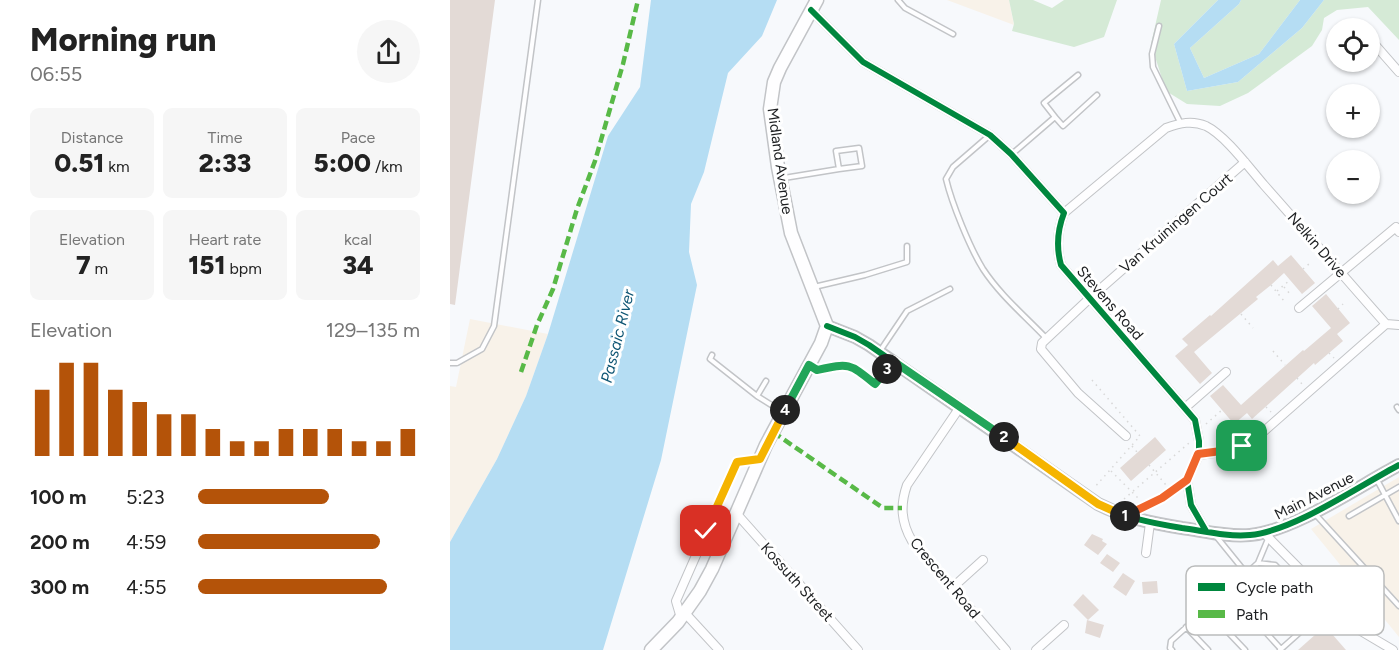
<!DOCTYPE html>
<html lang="en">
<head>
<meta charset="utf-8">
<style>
  body { margin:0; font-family:Figtree,sans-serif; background:#f6f6f6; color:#222; height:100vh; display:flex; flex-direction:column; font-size:22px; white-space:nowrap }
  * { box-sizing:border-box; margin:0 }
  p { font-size:20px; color:#767676 }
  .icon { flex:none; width:33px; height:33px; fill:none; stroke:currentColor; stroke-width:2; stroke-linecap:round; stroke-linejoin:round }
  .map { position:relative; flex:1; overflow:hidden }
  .details { display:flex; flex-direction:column; background:#fff; width:450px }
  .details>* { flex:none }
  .buttons { position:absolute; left:876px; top:18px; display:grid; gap:12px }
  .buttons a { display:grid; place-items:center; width:54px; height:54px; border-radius:50%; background:#fff; box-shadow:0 2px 4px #0004; font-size:30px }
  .pin { position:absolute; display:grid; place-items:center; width:51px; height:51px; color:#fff; margin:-26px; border-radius:12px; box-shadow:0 3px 9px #0006 }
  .km { position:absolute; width:30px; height:30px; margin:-15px; border-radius:50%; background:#222; color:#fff; font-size:16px; line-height:30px; text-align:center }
  .round { display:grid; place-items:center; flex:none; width:63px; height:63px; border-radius:32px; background:#f6f6f6 }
  .headline { display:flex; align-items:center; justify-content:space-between; height:102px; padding:0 30px }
  h1 { font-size:33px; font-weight:800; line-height:45px }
  .stats { display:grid; grid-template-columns:repeat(3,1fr); gap:9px; height:102px; padding:6px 30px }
  .stats div { display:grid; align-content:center; border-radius:9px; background:#f6f6f6; text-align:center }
  .stats b { font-size:26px; font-weight:800 }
  .stats small { font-size:16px; font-weight:400 }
  .stats p { font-size:16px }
  .chart { height:168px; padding:12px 30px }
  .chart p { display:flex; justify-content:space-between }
  .chart svg { width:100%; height:108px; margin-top:6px; stroke:#b45309; stroke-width:6 }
  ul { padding:0 30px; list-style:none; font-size:20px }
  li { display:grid; grid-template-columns:96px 72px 1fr; align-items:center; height:45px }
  li i { height:15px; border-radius:8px; background:#b45309 }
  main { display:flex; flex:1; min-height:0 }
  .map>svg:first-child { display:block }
</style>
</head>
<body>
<main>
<section class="details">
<div class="headline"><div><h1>Morning run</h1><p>06:55</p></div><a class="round"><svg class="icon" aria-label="share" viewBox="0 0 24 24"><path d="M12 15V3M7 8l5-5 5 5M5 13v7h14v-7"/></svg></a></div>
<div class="stats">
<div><p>Distance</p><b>0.51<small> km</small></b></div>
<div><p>Time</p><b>2:33</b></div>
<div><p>Pace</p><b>5:00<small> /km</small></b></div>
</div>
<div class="stats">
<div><p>Elevation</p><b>7<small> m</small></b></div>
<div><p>Heart rate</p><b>151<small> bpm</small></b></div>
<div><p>kcal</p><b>34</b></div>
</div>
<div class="chart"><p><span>Elevation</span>129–135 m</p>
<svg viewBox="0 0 160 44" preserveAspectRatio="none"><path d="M5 44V17M15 44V6M25 44V6M35 44V17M45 44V22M55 44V27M65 44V27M75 44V33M85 44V38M95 44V38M105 44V33M115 44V33M125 44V33M135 44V38M145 44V38M155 44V33"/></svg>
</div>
<ul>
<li><b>100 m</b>5:23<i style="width:59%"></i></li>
<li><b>200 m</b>4:59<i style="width:82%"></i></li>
<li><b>300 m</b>4:55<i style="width:85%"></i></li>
</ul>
</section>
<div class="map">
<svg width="949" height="650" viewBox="0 0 949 650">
  <rect width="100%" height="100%" fill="#f7f9fc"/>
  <!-- industrial -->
  <path fill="#f8f2e9" d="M497 0H559L564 25Z
    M20 319 98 334 76 396 47 459 0 542V386L6 387Z
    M949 477V637L861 529Z"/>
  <!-- green -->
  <path fill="#d5ead6" d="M559 0H583L602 8 614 0H667L654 37 624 47 562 31 564 24Z
    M711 0H768L724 44 737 91 788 82 852 28 874 0H949V40L918 7 887 10 874 18 872 30 862 46 798 93 770 106 737 104 716 91 701 44Z
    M791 0H850L809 54 754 78 740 48 789 4Z"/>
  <!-- water -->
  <path fill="#b5ddf3" d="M201 0H327L312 36 278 73 254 172 241 204 239 252 247 285 211 460 153 650H0V542L47 459 76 396 98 334 158 136 190 87Z
    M768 0H791L789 4 740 48 754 78 809 54 850 0H874L852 28 788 82 737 91 724 44Z"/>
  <!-- building -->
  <path fill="#e3dad6" d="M0 0H45L5 305 0 304Z
    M841 255 865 283 852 294 834 273 821 285 806 297 808 299 744 352 762 373 750 384 725 356 738 345 732 339 760 315 761 316 823 260 828 266Z
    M876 294 900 323 887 334 893 341 865 365 864 363 802 419 797 413 784 424 760 396 773 385 791 405 853 350 854 351 881 328 862 306Z
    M705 437 716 450 681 481 670 468Z
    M642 534 653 539 652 541 657 544 648 555 634 545Z
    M657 554 670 563 663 572 650 563Z
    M673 573 685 581 676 596 663 587Z
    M707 581 708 593 693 594 692 582Z
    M633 594 649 610 638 620 623 605Z
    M637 620 654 625 650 638 635 633Z
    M875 626 896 650H848Z"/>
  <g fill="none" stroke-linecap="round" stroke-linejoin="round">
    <defs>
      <path id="lane" d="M448 0 455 8 503 34
        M709 26 702 54 703 67 730 122
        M605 117 594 103 628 75
        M540 135 503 167 496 179C502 204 520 248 533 269 550 295 575 316 596 338
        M409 148 412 166 389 169 386 151Z
        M562 154 605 117 613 126 647 95
        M334 178 389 169
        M364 287 415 275 457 262V246
        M430 351 457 311 500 289
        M262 355 260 359 307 396 331 411
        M0 363H7L32 349 44 326 88 0
        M361 366 367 370C400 363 399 363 425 384L443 362
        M307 396 316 381
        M947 407 949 410
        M926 478 949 521
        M866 515 949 606
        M899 516 949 487
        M766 536 796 573 851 631
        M808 563 818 539
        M777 590 831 649
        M756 609 795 650
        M736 627 758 650
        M722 650 720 648 721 641 808 563 825 565 868 610 867 617 830 650"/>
      <path id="street" d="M361 10 413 62 540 135 561 154 614 213C607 231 606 247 611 265L745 420 749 441V455L737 480 741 505 756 531
        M920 39 949 72
        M614 213 716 128C730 123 742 120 756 126 775 135 800 169 814 185 855 231 895 278 936 324
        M849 308 946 227 949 232
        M936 324 949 325
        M510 407 457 485C450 505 451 522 462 541L556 650
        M736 407 776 372
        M676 436 628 393 591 349 592 343 640 298 795 162
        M749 455 779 451 804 440 936 324
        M286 513 408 650
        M675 515 712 498 737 480
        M814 533 911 631 943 650
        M696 553 700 523
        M502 588 533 560
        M235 613 269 650
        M231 618 226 601 287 462 310 459
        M586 650 614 625"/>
      <path id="secondary" d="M377 326 405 337 419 345 648 504C675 518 702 523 732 528 754 531 777 537 800 535 844 531 909 486 949 465"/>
      <path id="primary" d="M201 650 228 622 250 591 262 569 316 445 371 343 377 326 341 233 328 167 320 109 324 82 330 68 367 0"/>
    </defs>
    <!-- lane casing -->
    <use href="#lane" stroke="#c2c4c7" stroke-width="7"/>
    <!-- street casing -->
    <use href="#street" stroke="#c2c4c7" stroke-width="10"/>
    <!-- secondary casing -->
    <use href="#secondary" stroke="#c2c4c7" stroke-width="14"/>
    <!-- primary casing -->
    <use href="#primary" stroke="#c2c4c7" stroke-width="15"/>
    <!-- path -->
    <path stroke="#d8d8d8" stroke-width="1.5" stroke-dasharray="1.5 4.5" stroke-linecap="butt" d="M853 269 859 264
      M821 285 834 301
      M834 287 841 295
      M827 291 840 280
      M888 309 893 304
      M791 314 803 328
      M823 351 835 365
      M879 353 884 358
      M847 378 852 384
      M642 380 690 436 644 488
      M816 407 821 412
      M756 424 772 410
      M682 446 687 452
      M699 465 716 485
      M661 471 689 499
      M674 499 739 443"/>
    <!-- lane -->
    <use href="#lane" stroke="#fefeff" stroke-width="4"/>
    <!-- street -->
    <use href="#street" stroke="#fefeff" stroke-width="8"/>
    <!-- secondary -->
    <use href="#secondary" stroke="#fefeff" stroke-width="10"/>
    <!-- primary -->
    <use href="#primary" stroke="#fefeff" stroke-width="12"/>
    <!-- quiet -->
    <path stroke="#58b947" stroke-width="4.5" stroke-dasharray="9 4.5" stroke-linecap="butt" d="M71 372 87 325 103 289 127 209 145 161 173 64 188 0
      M323 432 433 508H452"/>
    <defs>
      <path id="cycleway" d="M361 10 413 62 540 135 561 154 614 213C607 231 606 247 611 265L745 420 749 441V455L737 480 741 505 756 531
        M377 326 405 337 419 345 648 504C675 518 702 523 732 528 754 531 777 537 800 535 844 531 909 486 949 465"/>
    </defs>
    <!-- cycleway casing -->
    <use href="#cycleway" stroke="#fff" stroke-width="10"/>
    <!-- cycleway -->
    <use href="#cycleway" stroke="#00873e" stroke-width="6"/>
  </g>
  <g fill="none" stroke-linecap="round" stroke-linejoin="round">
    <defs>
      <path id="split-1" d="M675 516 712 498 737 480 748 454 779 450 792 446"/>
      <path id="split-2" d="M554 437 648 504 675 516"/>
      <path id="split-3" d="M437 369 443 361 554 437"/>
      <path id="split-4" d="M335 410 359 365 367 370C400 363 399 363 425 384L437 369"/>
      <path id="split-5" d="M256 531 287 462 310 459 335 410"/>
    </defs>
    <!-- split-1 casing -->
    <use href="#split-1" stroke="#fff" stroke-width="12"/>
    <!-- split-2 casing -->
    <use href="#split-2" stroke="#fff" stroke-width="12"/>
    <!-- split-3 casing -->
    <use href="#split-3" stroke="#fff" stroke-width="12"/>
    <!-- split-4 casing -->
    <use href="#split-4" stroke="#fff" stroke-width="12"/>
    <!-- split-5 casing -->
    <use href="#split-5" stroke="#fff" stroke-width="12"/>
    <!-- split-1 -->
    <use href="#split-1" stroke="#f0652b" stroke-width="8"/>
    <!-- split-2 -->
    <use href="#split-2" stroke="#f5b400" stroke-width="8"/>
    <!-- split-3 -->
    <use href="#split-3" stroke="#22a559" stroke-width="8"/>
    <!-- split-4 -->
    <use href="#split-4" stroke="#22a559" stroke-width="8"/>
    <!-- split-5 -->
    <use href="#split-5" stroke="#f5b400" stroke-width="8"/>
  </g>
  <g text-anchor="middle" stroke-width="6" stroke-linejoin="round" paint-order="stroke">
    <!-- street labels -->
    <g font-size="15" fill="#1d1f21" stroke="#fff">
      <text transform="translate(330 161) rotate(82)" y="5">Midland Avenue</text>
      <text transform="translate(726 223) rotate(-41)" y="5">Van Kruiningen Court</text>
      <text transform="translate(867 245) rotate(49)" y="5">Nelkin Drive</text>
      <text transform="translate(660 303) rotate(49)" y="5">Stevens Road</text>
      <text transform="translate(864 496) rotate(-27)" y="5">Main Avenue</text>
      <text transform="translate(495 578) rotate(50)" y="5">Crescent Road</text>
      <text transform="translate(347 582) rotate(48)" y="5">Kossuth Street</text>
    </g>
    <!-- water labels -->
    <g font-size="16" font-style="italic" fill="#0f5674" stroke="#fff">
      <text transform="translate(167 336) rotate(-76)" y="6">Passaic River</text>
    </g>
  </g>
  <!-- legend -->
  <rect x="736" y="566" width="198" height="69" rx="9" fill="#fff" stroke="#bbbcbc" stroke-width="1.5"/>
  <rect x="748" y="583" width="27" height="8" fill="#00873e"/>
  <rect x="748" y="610" width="27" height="8" fill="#58b947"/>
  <g font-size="16" fill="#1d1f21">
    <text x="786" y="593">Cycle path</text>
    <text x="786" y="620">Path</text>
  </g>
</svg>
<div class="buttons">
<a><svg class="icon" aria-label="locate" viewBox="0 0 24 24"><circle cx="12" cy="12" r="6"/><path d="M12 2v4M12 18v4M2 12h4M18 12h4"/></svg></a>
<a>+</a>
<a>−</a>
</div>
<div class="pin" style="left:792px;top:446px;background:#1e9e55"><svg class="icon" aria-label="arrive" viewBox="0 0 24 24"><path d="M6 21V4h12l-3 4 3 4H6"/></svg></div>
<div class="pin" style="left:256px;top:531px;background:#d93025"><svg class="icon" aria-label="check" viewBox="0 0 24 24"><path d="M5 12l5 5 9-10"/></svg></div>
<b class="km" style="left:675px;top:516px">1</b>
<b class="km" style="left:554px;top:437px">2</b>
<b class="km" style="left:437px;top:369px">3</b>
<b class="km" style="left:335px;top:410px">4</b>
</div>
</main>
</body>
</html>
